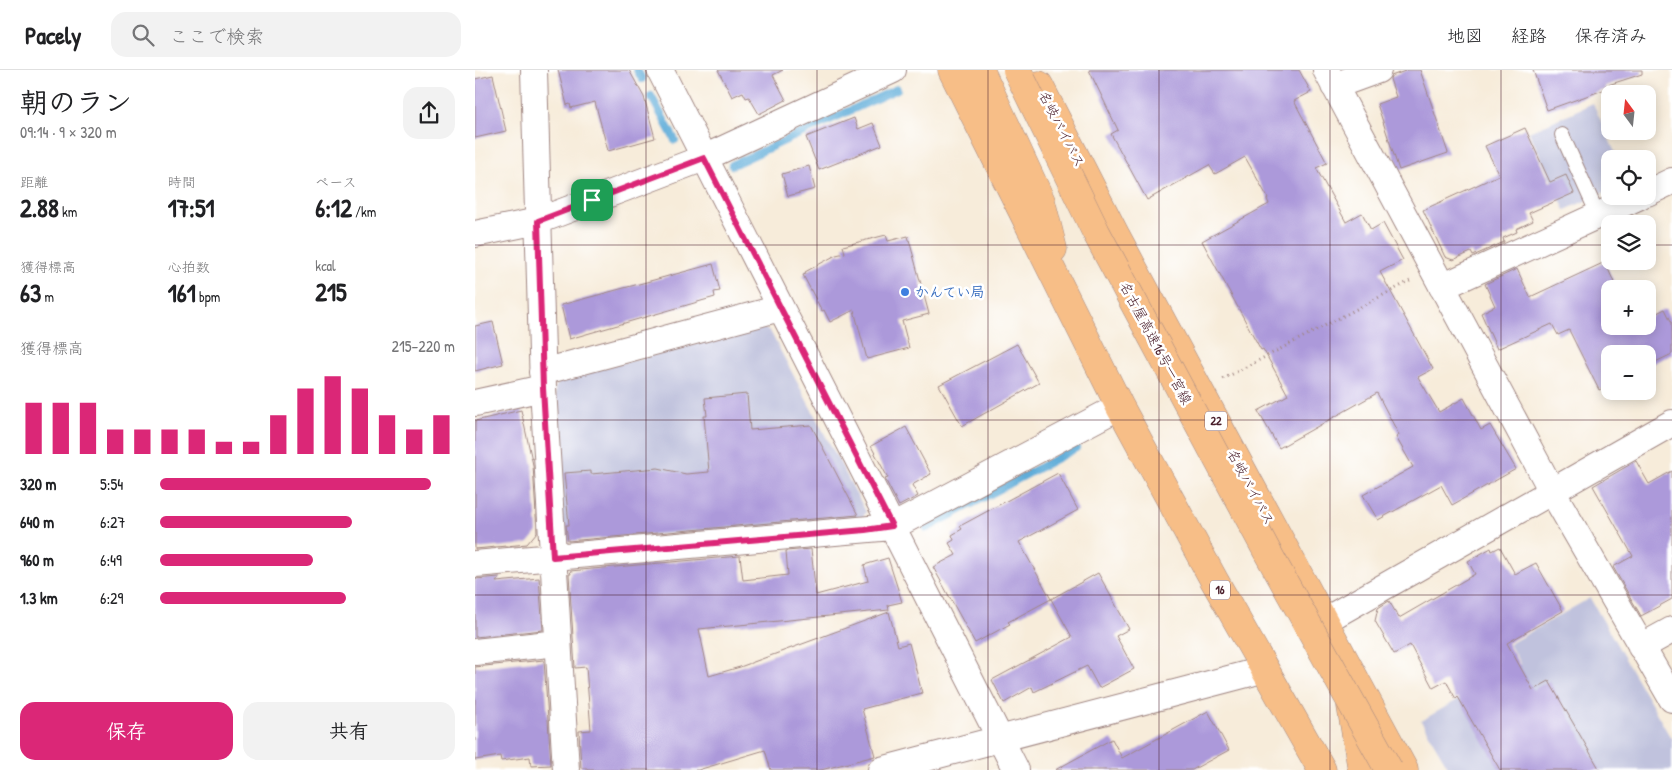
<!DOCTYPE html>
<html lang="ja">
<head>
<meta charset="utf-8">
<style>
  body { margin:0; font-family:"Patrick Hand","Klee One",sans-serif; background:#f2f2f2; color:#202124; height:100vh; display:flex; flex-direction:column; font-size:19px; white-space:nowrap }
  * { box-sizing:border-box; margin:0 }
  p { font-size:16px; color:#757577 }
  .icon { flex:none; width:28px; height:28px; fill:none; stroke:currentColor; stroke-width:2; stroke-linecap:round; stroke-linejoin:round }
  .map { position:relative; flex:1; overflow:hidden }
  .details { display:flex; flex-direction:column; background:#fff; width:475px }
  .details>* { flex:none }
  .needle { width:32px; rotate:345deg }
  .tools { position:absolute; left:1126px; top:15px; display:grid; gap:10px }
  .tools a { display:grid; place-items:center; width:55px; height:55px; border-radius:10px; background:#fff; box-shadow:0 2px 12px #0003; font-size:25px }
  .pin { position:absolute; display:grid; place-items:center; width:42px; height:42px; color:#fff; margin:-21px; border-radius:10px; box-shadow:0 2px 8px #0006 }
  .round { display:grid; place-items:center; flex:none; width:52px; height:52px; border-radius:15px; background:#f2f2f2 }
  .head { display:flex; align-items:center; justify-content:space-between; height:85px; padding:0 20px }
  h1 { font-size:28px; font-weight:800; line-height:38px }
  .metrics { display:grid; grid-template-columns:repeat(3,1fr); gap:8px; height:85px; padding:5px 20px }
  .metrics div { display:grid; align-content:center }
  .metrics b { font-size:25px; font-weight:800 }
  .metrics small { font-size:14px; font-weight:400 }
  .metrics p { font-size:14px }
  .chart { height:140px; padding:10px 20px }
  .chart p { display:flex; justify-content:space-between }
  .chart svg { width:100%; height:90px; margin-top:5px; stroke:#db2777; stroke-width:6 }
  .action { display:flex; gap:10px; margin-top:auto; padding:10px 20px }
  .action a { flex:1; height:58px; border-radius:15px; background:#db2777; color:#fff; font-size:20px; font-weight:800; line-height:58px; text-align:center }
  .action a+a { background:#f2f2f2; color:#202124 }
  ul { padding:0 20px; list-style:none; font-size:16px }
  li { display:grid; grid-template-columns:80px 60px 1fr; align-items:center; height:38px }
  li i { height:12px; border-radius:6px; background:#db2777 }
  header { display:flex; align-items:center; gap:30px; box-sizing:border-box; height:70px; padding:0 25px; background:#fff; border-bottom:1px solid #e0e0e0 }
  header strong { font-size:24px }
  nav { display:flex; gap:28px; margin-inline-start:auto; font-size:18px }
  .search { width:350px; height:45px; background:#f2f2f2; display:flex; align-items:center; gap:12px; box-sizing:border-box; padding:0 18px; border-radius:15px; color:#757577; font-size:19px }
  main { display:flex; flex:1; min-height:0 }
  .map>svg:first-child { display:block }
</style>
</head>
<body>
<header>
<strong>Pacely</strong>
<div class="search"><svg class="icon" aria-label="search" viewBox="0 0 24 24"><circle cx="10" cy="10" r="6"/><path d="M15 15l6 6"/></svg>ここで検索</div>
<nav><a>地図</a><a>経路</a><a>保存済み</a></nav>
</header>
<main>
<section class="details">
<div class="head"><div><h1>朝のラン</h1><p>09:14 · 9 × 320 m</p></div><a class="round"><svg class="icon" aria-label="share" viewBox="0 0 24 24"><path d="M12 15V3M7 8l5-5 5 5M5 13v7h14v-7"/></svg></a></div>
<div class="metrics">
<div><p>距離</p><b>2.88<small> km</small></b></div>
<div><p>時間</p><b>17:51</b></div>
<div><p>ペース</p><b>6:12<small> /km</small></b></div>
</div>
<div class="metrics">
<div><p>獲得標高</p><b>63<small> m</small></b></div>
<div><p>心拍数</p><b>161<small> bpm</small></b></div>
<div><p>kcal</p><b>215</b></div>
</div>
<div class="chart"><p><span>獲得標高</span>215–220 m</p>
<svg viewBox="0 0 160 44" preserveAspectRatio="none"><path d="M5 44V19M15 44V19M25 44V19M35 44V32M45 44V32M55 44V32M65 44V32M75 44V38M85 44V38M95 44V25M105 44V12M115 44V6M125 44V12M135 44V25M145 44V32M155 44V25"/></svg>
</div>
<ul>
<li><b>320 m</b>5:54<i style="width:92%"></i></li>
<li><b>640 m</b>6:27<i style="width:65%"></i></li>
<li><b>960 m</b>6:49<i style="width:52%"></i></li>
<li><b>1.3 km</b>6:29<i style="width:63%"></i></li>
</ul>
<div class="action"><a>保存</a><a>共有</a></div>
</section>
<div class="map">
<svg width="1197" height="700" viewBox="0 0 1197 700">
  <rect width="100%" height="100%" fill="#fff"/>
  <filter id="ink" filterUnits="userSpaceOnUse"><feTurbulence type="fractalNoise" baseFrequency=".02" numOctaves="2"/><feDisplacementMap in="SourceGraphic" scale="10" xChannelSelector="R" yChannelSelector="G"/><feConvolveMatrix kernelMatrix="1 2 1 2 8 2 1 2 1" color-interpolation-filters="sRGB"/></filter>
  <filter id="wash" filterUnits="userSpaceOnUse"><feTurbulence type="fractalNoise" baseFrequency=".0096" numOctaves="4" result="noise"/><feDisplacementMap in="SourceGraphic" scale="20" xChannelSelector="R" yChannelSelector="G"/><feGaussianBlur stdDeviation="1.12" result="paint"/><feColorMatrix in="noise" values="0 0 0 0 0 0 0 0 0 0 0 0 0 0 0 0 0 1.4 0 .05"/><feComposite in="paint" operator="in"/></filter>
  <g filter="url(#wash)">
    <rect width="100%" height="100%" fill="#f7ecda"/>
    <!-- industrial -->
    <path fill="#c0c2dd" d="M1118 33 1143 89H1135V120L1090 140 1054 62Z
      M285 257 295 261 391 442 386 450 93 471 86 464 80 318 86 309Z
      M1115 528 1197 670V700H975L946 651 1045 594 1034 574Z"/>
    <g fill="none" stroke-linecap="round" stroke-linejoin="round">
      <!-- stream -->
      <path stroke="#60add9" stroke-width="8" d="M162 0 167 9
        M176 26 200 70
        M257 95 422 19
        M452 458 601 378"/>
    </g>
    <g id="blocks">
      <!-- building -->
      <path fill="#ac99da" d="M83 0H154L169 27 180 68 133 81 120 32 96 38 95 34 92 35Z
        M243 0H308L298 5 311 30 284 44 274 27 271 28 268 22 257 27Z
        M614 0H824L836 22 819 31 852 93 841 98 871 152 887 143 896 160 908 153 928 190 905 202 958 299 943 307 964 342 989 328 1006 360 1015 355 1041 399 977 435 966 415 903 450 888 425 938 397 921 367 924 365 902 323 804 378 783 341 813 325 788 279 786 280 727 171 794 134 792 129 793 128 770 87 740 104 734 95 672 130 636 64 643 60Z
        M933 0H945L973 83 924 100 902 34 921 27 915 9 916 6Z
        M1058 0H1167V4L1130 16 1131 19 1072 40Z
        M18 5 31 61 0 68V9Z
        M379 48 383 59 398 53 407 75 344 100 331 67Z
        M1050 58 1075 112 1091 105 1099 123 1054 143 1058 151 1041 159 1042 162 1028 168 1029 172 998 186 996 182 978 190 970 187 948 140 1024 105 1010 76Z
        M334 96 340 119 313 126 307 104Z
        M411 165 413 171 433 166 454 244 427 251 434 278 392 289 379 240 355 252 349 240 347 241 328 205 331 204 330 202 361 185 370 183 368 176Z
        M1130 192 1142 219H1135V256H1172V248L1190 239 1197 253V284L1172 296V284H1135V315L1124 320 1094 260 1083 265 1077 254 1022 279 1006 243 1020 236 1010 214 1042 199 1055 227Z
        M238 194 245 221 239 222 240 227 94 269 86 235Z
        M18 252 28 294 0 301V256Z
        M542 274 564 313 487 356 464 315Z
        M272 324 275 360 336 355 383 445 93 471 91 455H94L89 403 116 401V404L183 398 211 404 234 402 229 346H232L230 328Z
        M46 340 58 395 62 462 52 474 0 479V351Z
        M431 357 456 404 437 415 443 426 424 436 410 409 413 408 396 376Z
        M1161 391 1174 414 1197 401V529L1166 546 1138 497 1158 486 1118 416Z
        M583 403 603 440 544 472 576 529 533 552 535 554 500 573 458 497 481 485 474 473 479 470 477 465 487 459 485 456Z
        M1025 477 1040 504 1061 493 1088 541 1032 573 1058 620 1074 611 1125 700H1025L983 627 981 629 971 611 958 618 935 575 919 584 900 551 903 538 914 531 924 548 1000 504 993 491 1016 478 1017 481Z
        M336 479 341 525 393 511 389 495 413 488 427 532 413 535 414 540 224 559 234 606 265 597 414 542 423 576 434 573 447 623 387 639 400 686 346 700H296L290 680 223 700H112V698H106L104 661 116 660 111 597 100 598 94 504H96L95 501 265 486 268 510 313 505 311 481Z
        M623 503 654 559 641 566 659 599 624 618 612 596 559 622 557 617 529 633 517 610 597 567 576 529Z
        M25 507 21 512 64 508 68 560 0 567V509Z
        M69 590 76 695 56 696 55 687 26 691 25 686 0 690V597Z
        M733 641 754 680 717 700H580L637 669 647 688Z"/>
    </g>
  </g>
  <g filter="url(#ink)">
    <use href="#blocks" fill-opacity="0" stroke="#a08682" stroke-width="1"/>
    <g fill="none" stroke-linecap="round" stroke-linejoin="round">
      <defs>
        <path id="lane" d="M1087 65 1123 145"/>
        <path id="street" d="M59 0 68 318 91 700
          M185 0 541 700
          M851 0 1077 421 1197 629
          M859 16 903 0
          M1172 123 1197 111
          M0 164 63 151 229 88 418 0
          M967 217 1165 126
          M67 302 305 238
          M0 333 68 318
          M0 494 417 457 636 341
          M849 551 1197 353
          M1166 577 1197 560
          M0 582 83 573
          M406 700 776 603"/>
        <path id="highway" d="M477 0 645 337 739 510 847 700
          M505 0 566 131 578 179
          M564 15 641 166 929 700
          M876 636 887 700"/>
      </defs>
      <!-- lane casing -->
      <use href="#lane" stroke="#a08682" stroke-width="16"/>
      <!-- street casing -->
      <use href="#street" stroke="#a08682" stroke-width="28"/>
      <!-- highway casing -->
      <use href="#highway" stroke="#a08682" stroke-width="29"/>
      <!-- path -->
      <path stroke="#a08682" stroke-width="3" stroke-dasharray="1 4" stroke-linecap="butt" d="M748 309 935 211"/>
      <!-- lane -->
      <use href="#lane" stroke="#fff" stroke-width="14"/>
      <!-- street -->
      <use href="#street" stroke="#fff" stroke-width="26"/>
      <!-- highway -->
      <use href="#highway" stroke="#f7be87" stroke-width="28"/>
      <defs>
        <path id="highway-bridge" d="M542 0 621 162 794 485 914 700"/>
      </defs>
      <!-- highway-bridge casing -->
      <use href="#highway-bridge" stroke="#a08682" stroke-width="29" stroke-linecap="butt"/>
      <!-- highway-bridge -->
      <use href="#highway-bridge" stroke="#f7be87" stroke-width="28"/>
    </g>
  </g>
  <g fill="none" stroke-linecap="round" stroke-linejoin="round" filter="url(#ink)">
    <defs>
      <path id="route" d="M229 88 417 456 390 460 78 487 68 318 63 151Z"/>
    </defs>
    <!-- route casing -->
    <use href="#route" stroke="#fff" stroke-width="10"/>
    <!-- route -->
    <use href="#route" stroke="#db2777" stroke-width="6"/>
  </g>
  <!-- grid -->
  <path fill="none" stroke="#4a1f2b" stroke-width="1" stroke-opacity="0.55" d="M171 0V700M342 0V700M513 0V700M684 0V700M855 0V700M1026 0V700M0 175H1135M1172 175H1197M0 350H1197M0 525H1197"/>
  <!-- markers -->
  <circle fill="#3f7fe0" stroke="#fff" stroke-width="2" cx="430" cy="222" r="5"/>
  <g text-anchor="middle" stroke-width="5" stroke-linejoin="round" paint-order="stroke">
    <!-- shield labels -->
    <g fill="#fff" stroke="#80626b" stroke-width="1">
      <rect x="730" y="341.5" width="22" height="19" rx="4"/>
      <rect x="735" y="510.5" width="20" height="19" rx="4"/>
    </g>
    <g font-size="12" font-weight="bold" fill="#4a1f2b">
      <text x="741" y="355">22</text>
      <text x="745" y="524">16</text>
    </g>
    <!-- street labels -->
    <g font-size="14" fill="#4a1f2b" stroke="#fff">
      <text transform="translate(587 59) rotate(63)" y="5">名岐バイパス</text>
      <text transform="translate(681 273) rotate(62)" y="5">名古屋高速16号一宮線</text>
      <text transform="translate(776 417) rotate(62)" y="5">名岐バイパス</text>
    </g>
    <!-- shop labels -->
    <g font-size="14" font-weight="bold" fill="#366cbe" stroke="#fff" text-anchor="start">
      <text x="440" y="227">かんてい局</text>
    </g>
  </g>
</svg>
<div class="tools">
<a><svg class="needle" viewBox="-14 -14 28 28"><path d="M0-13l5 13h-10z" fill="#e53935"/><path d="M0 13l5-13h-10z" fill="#757577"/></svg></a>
<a><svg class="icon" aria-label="locate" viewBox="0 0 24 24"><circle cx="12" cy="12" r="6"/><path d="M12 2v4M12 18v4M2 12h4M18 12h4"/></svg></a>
<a><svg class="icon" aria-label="layers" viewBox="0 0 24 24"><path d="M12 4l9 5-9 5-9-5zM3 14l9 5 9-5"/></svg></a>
<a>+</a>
<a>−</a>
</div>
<div class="pin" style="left:117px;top:130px;background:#1e9e55"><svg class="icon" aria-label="arrive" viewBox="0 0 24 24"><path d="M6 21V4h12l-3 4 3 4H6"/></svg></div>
</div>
</main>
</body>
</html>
